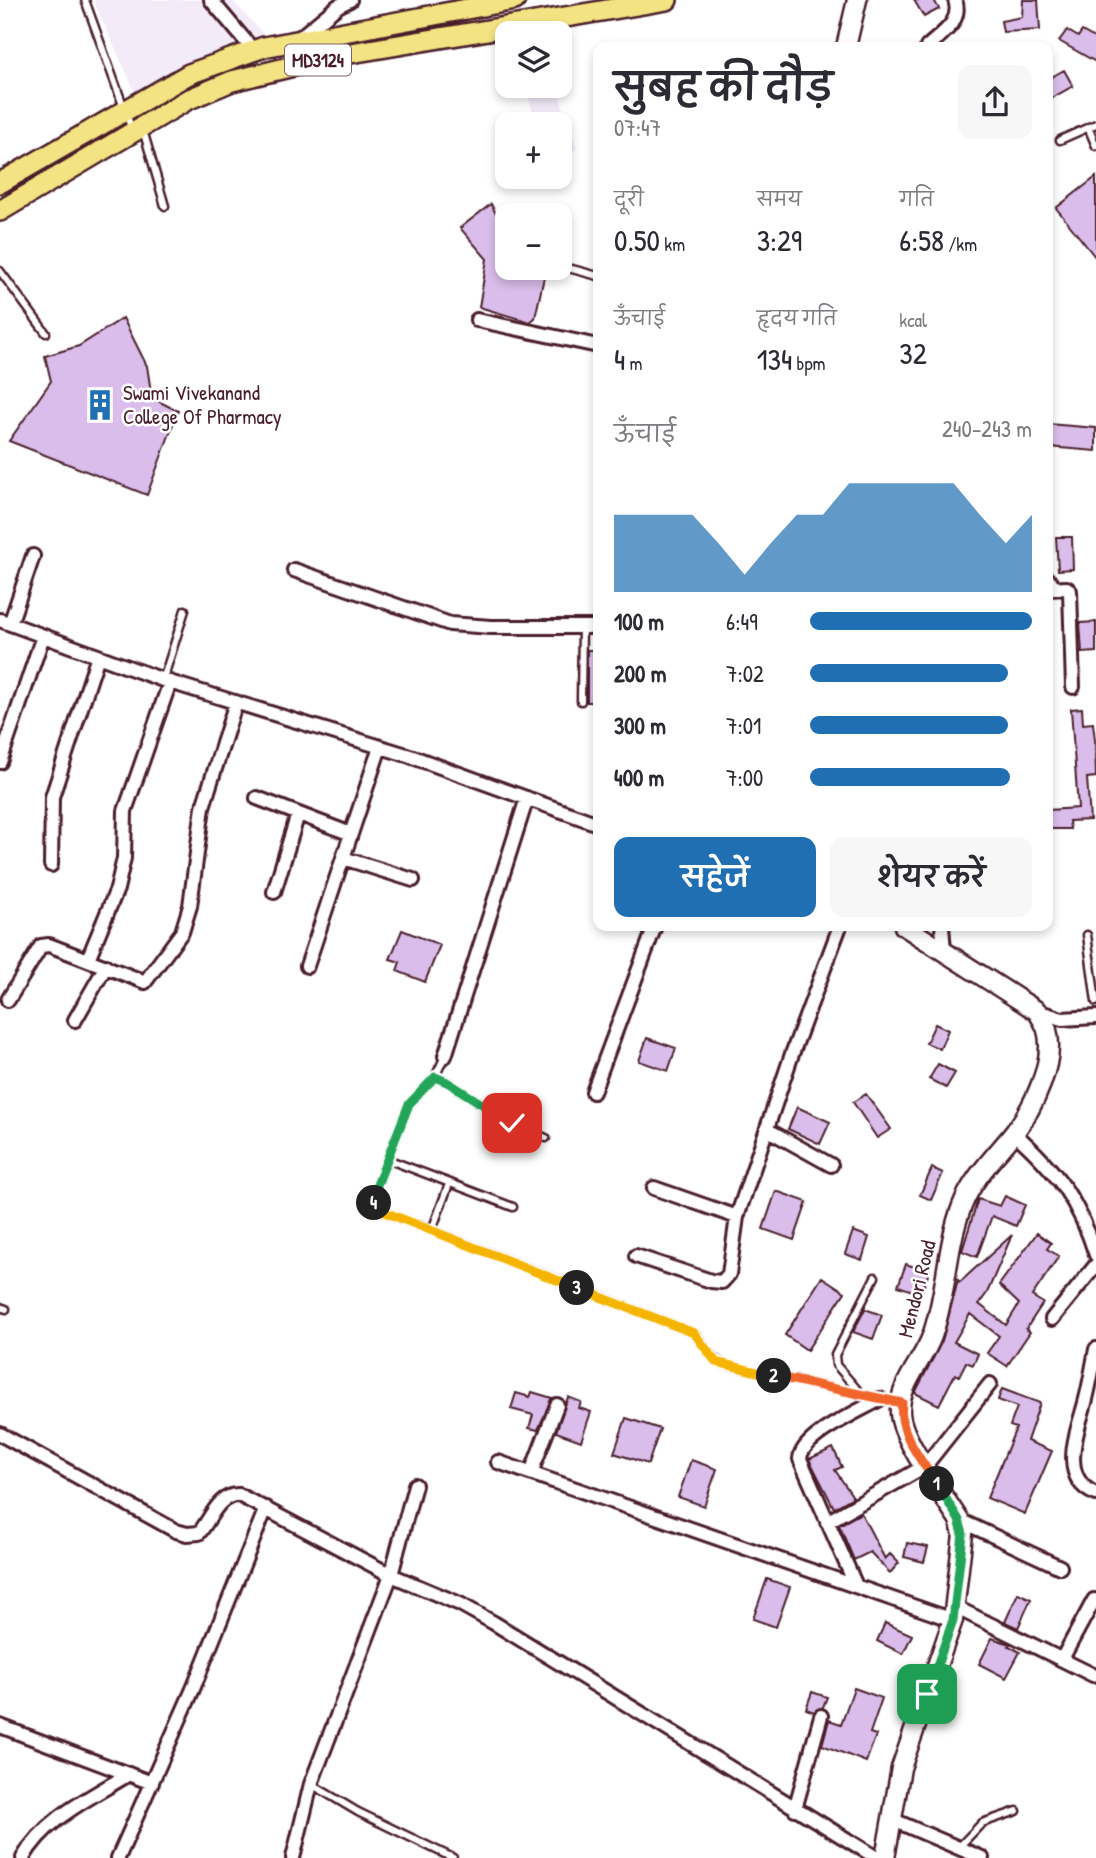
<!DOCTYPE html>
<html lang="hi">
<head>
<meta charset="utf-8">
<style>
  body { margin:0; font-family:"Patrick Hand","Playpen Sans Deva",sans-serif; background:#f7f7f7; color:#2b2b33; height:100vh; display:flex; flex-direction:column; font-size:26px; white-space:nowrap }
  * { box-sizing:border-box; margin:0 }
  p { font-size:23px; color:#7c7c81 }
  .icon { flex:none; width:38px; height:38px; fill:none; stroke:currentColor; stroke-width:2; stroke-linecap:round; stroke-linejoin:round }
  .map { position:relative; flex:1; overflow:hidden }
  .panel { position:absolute; left:593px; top:42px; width:460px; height:889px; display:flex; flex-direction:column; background:#fff; border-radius:14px; box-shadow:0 4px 10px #0003 }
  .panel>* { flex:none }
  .fabs { position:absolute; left:495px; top:21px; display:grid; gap:14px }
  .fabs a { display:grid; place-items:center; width:77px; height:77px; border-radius:14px; background:#fff; box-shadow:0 4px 10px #0003; font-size:35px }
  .pin { position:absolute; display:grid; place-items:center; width:60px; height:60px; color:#fff; margin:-30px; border-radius:14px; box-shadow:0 4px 10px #0006 }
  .km { position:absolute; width:35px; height:35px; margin:-18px; border-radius:50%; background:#222; color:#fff; font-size:19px; line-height:35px; text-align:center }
  .round { display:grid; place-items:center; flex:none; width:74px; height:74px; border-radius:14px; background:#f7f7f7 }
  .head { display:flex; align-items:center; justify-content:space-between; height:119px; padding:0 21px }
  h1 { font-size:38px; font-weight:600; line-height:52px }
  .figures { display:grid; grid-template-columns:repeat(3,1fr); gap:10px; height:119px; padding:7px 21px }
  .figures div { display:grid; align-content:center }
  .figures b { font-size:30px; font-weight:600 }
  .figures small { font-size:19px; font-weight:400 }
  .figures p { font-size:19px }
  .chart { height:196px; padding:14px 21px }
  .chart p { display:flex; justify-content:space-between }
  .chart svg { width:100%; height:126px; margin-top:7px; fill:#1f6fb2; opacity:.7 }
  .action { display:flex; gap:14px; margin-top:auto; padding:14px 21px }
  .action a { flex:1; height:80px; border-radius:14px; background:#1f6fb2; color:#fff; font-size:28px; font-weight:600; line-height:80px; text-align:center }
  .action a+a { background:#f7f7f7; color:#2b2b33 }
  ul { padding:0 21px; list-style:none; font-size:23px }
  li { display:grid; grid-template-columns:112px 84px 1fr; align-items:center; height:52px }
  li i { height:18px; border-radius:9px; background:#1f6fb2 }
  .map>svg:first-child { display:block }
</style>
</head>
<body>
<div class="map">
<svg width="1096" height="1858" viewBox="0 0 1096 1858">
  <rect width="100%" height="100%" fill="#fff"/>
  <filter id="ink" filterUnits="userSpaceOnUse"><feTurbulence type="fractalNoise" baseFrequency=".0143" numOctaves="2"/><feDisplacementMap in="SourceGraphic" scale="14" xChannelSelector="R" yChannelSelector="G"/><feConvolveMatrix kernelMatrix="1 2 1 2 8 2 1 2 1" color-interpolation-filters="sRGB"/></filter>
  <g filter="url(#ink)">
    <!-- built -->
    <path fill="#f4ebf9" d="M93 0H232L267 38 140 103Z
      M532 86H556L577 149 560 154V124H537L525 88Z"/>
    <!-- building -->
    <path fill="#dabdeb" stroke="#4a1f2b" stroke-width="2" d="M914 0H934L939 9 924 17Z
      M1023 0H1038L1040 30 1003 32 1001 21 1022 17Z
      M1067 30 1078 37 1082 31 1096 39V62L1059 41Z
      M1064 70 1073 86 1048 100V79Z
      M1096 177V258L1056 208Z
      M491 204 500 222 508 224V268H546L535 318 530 322 479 307 487 259 460 228Z
      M123 318 147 366 152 398 178 411 147 495 9 441 51 381 45 356 79 346Z
      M1048 424 1096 428V451L1048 447Z
      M1056 537H1072L1073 569 1058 570Z
      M1096 622V652L1082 653 1080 623Z
      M587 650H598V702H587Z
      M1082 708 1083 724 1093 723 1095 740 1096 777 1087 778 1090 820 1069 821 1070 829H1048V810L1078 808 1071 709Z
      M402 930 440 945 425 982 397 971 400 962 390 959Z
      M935 1024 948 1030 940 1049 926 1043Z
      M647 1038 676 1048 668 1071 639 1061Z
      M938 1064 955 1073 946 1088 929 1079Z
      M866 1094 891 1129 877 1138 853 1102Z
      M797 1107 830 1122 820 1144 788 1129Z
      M932 1168 943 1173 931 1200 920 1195Z
      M776 1191 807 1202 794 1240 763 1229Z
      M1005 1196 1025 1205 1016 1226 992 1216 977 1257 962 1251 978 1199 1000 1206Z
      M853 1231 869 1237 862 1260 845 1254Z
      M1037 1233 1051 1243 1047 1249 1059 1256 1032 1296 1043 1303 1026 1329 1030 1332 1007 1366 987 1353 999 1336 970 1314 954 1342 978 1354 973 1365 966 1362 959 1376 955 1374 939 1405 915 1393 942 1341 958 1280 960 1282 1012 1235 987 1293 979 1304 1006 1325 1019 1304 999 1285Z
      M906 1264 929 1272 921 1294 898 1286Z
      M822 1277 845 1292 807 1350 785 1335Z
      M865 1309 882 1315 873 1339 853 1332Z
      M1002 1389 1040 1403 1027 1441 1052 1451 1025 1514 987 1498 1016 1428 1010 1426 1017 1407 998 1400Z
      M532 1392 552 1398 538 1430 529 1428 533 1415 511 1409 516 1393 530 1397Z
      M568 1397 581 1402 579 1408 591 1412 581 1441 556 1432Z
      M626 1418 660 1429 648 1464 614 1453Z
      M833 1448 842 1467 835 1470 853 1497 834 1508 809 1459Z
      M691 1460 717 1469 704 1506 678 1497Z
      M861 1513 885 1559 890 1554 899 1563 890 1573 870 1552 854 1560 839 1525Z
      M907 1543 928 1547 924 1562 904 1557Z
      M767 1579 790 1587 776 1627 753 1619Z
      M1018 1593 1031 1599 1018 1628 1005 1622Z
      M885 1623 912 1635 903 1654 877 1641Z
      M992 1638 1010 1644 1009 1646 1020 1652 1006 1678 979 1664Z
      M854 1688 882 1698 870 1733 876 1735 866 1762 822 1745 829 1720 841 1724Z
      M812 1692 827 1697 823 1707 814 1712 806 1709Z"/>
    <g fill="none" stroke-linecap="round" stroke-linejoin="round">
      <defs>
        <path id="service" d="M85 0 132 130
          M1088 127 1096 146
          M143 130 165 206
          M1060 140 1096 124
          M572 269 598 276
          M0 271 46 333
          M1048 575 1059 586
          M163 680 185 610
          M581 701 582 627
          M1087 935 1096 1002
          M435 1077 445 1056
          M546 1138 512 1123 447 1082 435 1077 409 1104 373 1195V1202L387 1213 694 1333C706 1345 709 1359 726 1365L900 1403
          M387 1159 513 1207
          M432 1230 449 1184
          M0 1307 6 1309
          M862 1395 836 1365 835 1355 875 1277
          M311 1784 358 1812 453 1858
          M958 1848 982 1823 1017 1811"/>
        <path id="minor" d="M211 0 254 51
          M298 39 338 6 350 0
          M927 47C941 34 963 22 955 0
          M477 320 598 346
          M294 570 450 624 491 627H598
          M1048 589 1067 588 1070 591 1073 687
          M0 620 163 680 410 756 598 824
          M10 624 33 556
          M0 762 43 636
          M257 798 351 834
          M343 858 413 880
          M51 865 52 797 98 656
          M274 892 298 814
          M942 926 944 951
          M88 959 117 889 124 858 125 811 170 682
          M307 966 380 747
          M8 1000 41 946 49 945 145 982 182 932 190 906 203 807 236 702
          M1037 1011 1062 1019 1096 1017
          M75 1020 106 966
          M445 1056 527 798
          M593 1092 655 926
          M768 1130 831 1165
          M1014 1133C1056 1170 1079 1201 1096 1255
          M654 1188 737 1217
          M636 1256 711 1281 722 1282 729 1274 737 1217 792 1054 840 926
          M1052 1319 1096 1265
          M1096 1349C1093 1366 1090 1383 1086 1399 1079 1428 1056 1478 1096 1494
          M0 1434 176 1531 187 1534 199 1533C211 1519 218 1494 239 1495L391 1575 460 1604 494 1623 877 1858
          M498 1462 953 1620
          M531 1473 557 1405
          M959 1520 1060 1567
          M827 1522 925 1466 990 1384
          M856 1586 800 1459C801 1436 860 1411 880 1399
          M955 1607 1093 1675
          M1062 1659 1094 1600
          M0 1726 152 1783
          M795 1809 821 1716
          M891 1819 982 1858
          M23 1858C45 1818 92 1797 129 1774
          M118 1858 193 1689 266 1508
          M293 1858 311 1784 391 1575 415 1485"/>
        <path id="secondary" d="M846 47 857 0
          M885 1858 901 1768 953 1620 963 1534 959 1520C944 1496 901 1439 900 1413 898 1385 923 1361 932 1336 947 1294 946 1247 962 1206 973 1177 995 1157 1014 1133 1033 1108 1056 1062 1047 1030 1045 1023 1041 1017 1037 1011L904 926"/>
        <path id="primary" d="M0 183 189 74 264 47 515 0
          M0 211 187 100 232 81 339 55 667 0"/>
      </defs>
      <!-- service casing -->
      <use href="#service" stroke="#4a1f2b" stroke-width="11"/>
      <!-- minor casing -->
      <use href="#minor" stroke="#4a1f2b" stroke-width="18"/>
      <!-- secondary casing -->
      <use href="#secondary" stroke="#4a1f2b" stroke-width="23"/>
      <!-- primary casing -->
      <use href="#primary" stroke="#4a1f2b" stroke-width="24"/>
      <!-- service -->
      <use href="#service" stroke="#fff" stroke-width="6"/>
      <!-- minor -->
      <use href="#minor" stroke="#fff" stroke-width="12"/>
      <!-- secondary -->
      <use href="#secondary" stroke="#fff" stroke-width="18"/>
      <!-- primary -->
      <use href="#primary" stroke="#f4e382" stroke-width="19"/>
    </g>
  </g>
  <g fill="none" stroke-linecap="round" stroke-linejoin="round" filter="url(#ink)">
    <defs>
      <path id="split-1" d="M927 1694 953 1620 963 1534 959 1520 937 1484"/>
      <path id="split-2" d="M774 1376 902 1403C897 1432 922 1461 937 1484"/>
      <path id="split-3" d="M577 1288 694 1333 716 1362 774 1376"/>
      <path id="split-4" d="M374 1203 387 1213 577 1288"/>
      <path id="split-5" d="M374 1203 373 1195 409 1104 435 1077 447 1082 512 1123"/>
    </defs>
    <!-- split-1 casing -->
    <use href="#split-1" stroke="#fff" stroke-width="14"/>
    <!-- split-2 casing -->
    <use href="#split-2" stroke="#fff" stroke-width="14"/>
    <!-- split-3 casing -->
    <use href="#split-3" stroke="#fff" stroke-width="14"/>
    <!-- split-4 casing -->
    <use href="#split-4" stroke="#fff" stroke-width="14"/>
    <!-- split-5 casing -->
    <use href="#split-5" stroke="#fff" stroke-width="14"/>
    <!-- split-1 -->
    <use href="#split-1" stroke="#22a559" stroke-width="9"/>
    <!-- split-2 -->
    <use href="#split-2" stroke="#f0652b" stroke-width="9"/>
    <!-- split-3 -->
    <use href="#split-3" stroke="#f5b400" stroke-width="9"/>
    <!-- split-4 -->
    <use href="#split-4" stroke="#f5b400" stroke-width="9"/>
    <!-- split-5 -->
    <use href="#split-5" stroke="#22a559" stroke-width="9"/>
  </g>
  <!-- icons -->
  <defs>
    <symbol id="building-bare" viewBox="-9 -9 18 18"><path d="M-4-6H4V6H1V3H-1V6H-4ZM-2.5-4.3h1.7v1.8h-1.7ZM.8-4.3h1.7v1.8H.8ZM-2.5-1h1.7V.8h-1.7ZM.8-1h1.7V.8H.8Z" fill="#1f6fb2" stroke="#fff" stroke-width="2.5" paint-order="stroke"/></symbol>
  </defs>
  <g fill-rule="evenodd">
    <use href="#building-bare" x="78" y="383" width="44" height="44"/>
  </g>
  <g text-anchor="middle" stroke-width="5" stroke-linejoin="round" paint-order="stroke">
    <!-- shield labels -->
    <rect fill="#fff" stroke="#80626b" stroke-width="2" x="285" y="44.5" width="66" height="31" rx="5"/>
    <g font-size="19" font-weight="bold" fill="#4a1f2b">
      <text x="318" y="67">MD3124</text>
    </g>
    <!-- poi labels -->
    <g font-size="21" fill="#4a1f2b" stroke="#fff" text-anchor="start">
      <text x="123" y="400">Swami Vivekanand<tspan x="123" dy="24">College Of Pharmacy</tspan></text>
    </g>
    <!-- street labels -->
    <g font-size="21" fill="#4a1f2b" stroke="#fff">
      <text transform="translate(917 1289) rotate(-76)" y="7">Mendori Road</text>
    </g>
  </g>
</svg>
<div class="fabs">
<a><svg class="icon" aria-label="layers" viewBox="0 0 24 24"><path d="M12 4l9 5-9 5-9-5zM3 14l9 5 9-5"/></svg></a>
<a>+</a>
<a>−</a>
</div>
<div class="pin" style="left:927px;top:1694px;background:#1e9e55"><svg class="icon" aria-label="arrive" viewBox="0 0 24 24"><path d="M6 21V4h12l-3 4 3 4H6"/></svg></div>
<div class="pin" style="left:512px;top:1123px;background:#d93025"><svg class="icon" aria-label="check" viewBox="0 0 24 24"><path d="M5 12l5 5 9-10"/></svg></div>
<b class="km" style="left:937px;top:1484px">1</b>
<b class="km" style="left:774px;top:1376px">2</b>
<b class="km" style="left:577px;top:1288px">3</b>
<b class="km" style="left:374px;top:1203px">4</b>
<section class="panel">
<div class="head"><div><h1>सुबह की दौड़</h1><p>07:47</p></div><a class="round"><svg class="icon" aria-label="share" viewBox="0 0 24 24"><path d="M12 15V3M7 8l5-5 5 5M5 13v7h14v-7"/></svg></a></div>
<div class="figures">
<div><p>दूरी</p><b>0.50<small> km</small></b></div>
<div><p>समय</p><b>3:29</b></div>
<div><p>गति</p><b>6:58<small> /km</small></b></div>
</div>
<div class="figures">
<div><p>ऊँचाई</p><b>4<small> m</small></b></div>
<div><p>हृदय गति</p><b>134<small> bpm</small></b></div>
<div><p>kcal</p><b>32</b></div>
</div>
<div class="chart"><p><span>ऊँचाई</span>240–243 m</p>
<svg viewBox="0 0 160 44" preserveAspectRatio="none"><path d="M0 44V17L10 17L20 17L30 17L40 27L50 38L60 27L70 17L80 17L90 6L100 6L110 6L120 6L130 6L140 17L150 27L160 17V44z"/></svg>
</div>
<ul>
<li><b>100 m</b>6:49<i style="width:100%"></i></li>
<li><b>200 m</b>7:02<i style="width:89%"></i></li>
<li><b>300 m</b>7:01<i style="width:89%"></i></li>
<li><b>400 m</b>7:00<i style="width:90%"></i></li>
</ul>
<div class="action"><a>सहेजें</a><a>शेयर करें</a></div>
</section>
</div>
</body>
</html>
